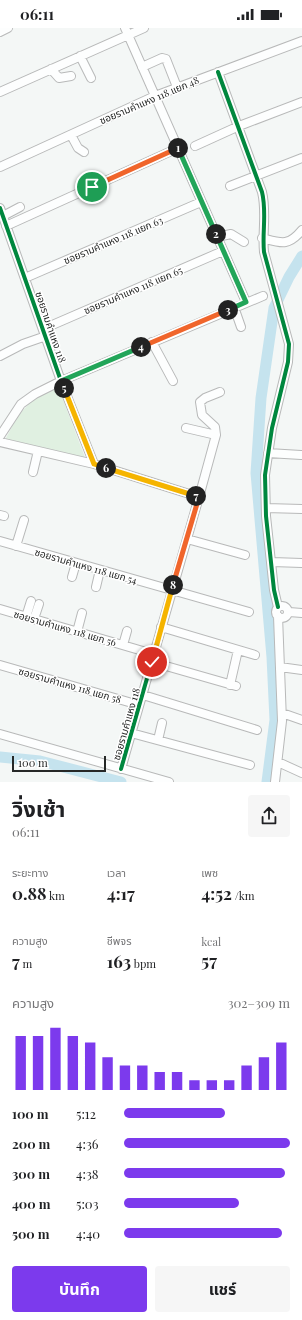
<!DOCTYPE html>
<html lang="th">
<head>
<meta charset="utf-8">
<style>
  body { margin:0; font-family:"Playfair Display","Noto Sans Thai",serif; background:#f6f6f6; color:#202124; height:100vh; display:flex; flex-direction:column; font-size:15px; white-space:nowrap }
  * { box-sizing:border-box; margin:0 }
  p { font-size:13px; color:#757577 }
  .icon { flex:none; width:22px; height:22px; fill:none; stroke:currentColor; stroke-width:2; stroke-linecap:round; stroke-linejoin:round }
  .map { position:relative; height:754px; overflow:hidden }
  .sheet { display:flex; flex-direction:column; background:#fff; flex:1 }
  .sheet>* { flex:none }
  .scale { position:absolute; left:12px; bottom:10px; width:94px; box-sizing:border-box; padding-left:4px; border:2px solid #262827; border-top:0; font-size:11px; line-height:14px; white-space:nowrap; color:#262827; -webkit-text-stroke:3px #fff; paint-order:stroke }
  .pin { position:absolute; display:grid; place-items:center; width:34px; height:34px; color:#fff; margin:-17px; border:2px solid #fff; border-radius:50%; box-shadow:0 1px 4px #0007 }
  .km { position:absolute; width:20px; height:20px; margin:-10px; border-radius:50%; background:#222; color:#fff; font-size:11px; line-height:20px; text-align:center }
  .round { display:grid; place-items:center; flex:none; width:42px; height:42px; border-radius:4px; background:#f6f6f6 }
  .summary { display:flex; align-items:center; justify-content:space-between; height:68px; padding:0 12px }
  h1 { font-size:22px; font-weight:700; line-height:30px }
  .figures { display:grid; grid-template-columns:repeat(3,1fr); gap:6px; height:68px; padding:4px 12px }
  .figures div { display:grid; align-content:center }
  .figures b { font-size:17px; font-weight:700 }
  .figures small { font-size:11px; font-weight:400 }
  .figures p { font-size:11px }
  .chart { height:112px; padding:8px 12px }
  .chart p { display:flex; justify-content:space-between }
  .chart svg { width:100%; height:72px; margin-top:4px; stroke:#7c3aed; stroke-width:6 }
  .primary-button { display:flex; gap:8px; margin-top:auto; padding:8px 12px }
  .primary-button a { flex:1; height:46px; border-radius:4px; background:#7c3aed; color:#fff; font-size:16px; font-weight:700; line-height:46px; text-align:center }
  .primary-button a+a { background:#f6f6f6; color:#202124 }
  ul { padding:0 12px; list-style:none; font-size:13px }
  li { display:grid; grid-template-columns:64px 48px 1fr; align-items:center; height:30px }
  li i { height:10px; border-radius:5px; background:#7c3aed }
  .status { display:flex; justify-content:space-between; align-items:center; height:28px; padding:0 20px; background:#fff; direction:ltr }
  .status svg { height:11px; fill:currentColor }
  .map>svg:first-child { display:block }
</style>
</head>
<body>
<div class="status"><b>06:11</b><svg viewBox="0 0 49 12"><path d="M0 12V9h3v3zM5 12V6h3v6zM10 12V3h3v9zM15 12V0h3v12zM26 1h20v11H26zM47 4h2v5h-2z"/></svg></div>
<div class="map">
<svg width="302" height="754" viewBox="0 0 302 754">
  <rect width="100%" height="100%" fill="#f4f7f6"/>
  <!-- green -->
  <path fill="#e0f0e1" d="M58 359 86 432 5 412C19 385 27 371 58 359Z"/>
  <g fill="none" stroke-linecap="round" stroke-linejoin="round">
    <!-- river -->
    <path stroke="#c5e3ee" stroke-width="11" d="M0 729 40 733 121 754
      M267 754 275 692 272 629 256 445 261 370 274 280 289 249 302 228"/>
    <defs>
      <path id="minor" d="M125 0 246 274
        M0 4 8 0
        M80 28 91 50
        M142 39 162 30 166 31 177 59
        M51 41 59 50 71 48
        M218 44 262 164C267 184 262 204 264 224L289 316 288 334 272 400 265 447 266 488 274 562 278 579
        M0 64 144 0
        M71 107 78 120 84 124
        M195 118 239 98 302 74
        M0 139 155 68 302 13
        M230 158 302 130
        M0 180 61 353 94 436 199 469 121 741
        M3 188 20 179
        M6 198 178 120
        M217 209 231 206 244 214
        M262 210C281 215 288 219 302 202
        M25 250 201 174
        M234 279 241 299
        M43 301 223 223
        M152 314 173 353
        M0 328 23 316 46 308
        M186 400 216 407
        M0 408 21 376 35 366 61 353 263 268
        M0 414 94 436
        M268 425 301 427
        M33 444 38 423
        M199 469 216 407 215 399 202 387 200 374 205 370 220 364
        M266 480 302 481
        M0 487 4 488
        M187 511 245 527
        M0 513 249 584
        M16 518 24 492
        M272 534 302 535
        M72 549 76 535
        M96 559 100 542
        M276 584a6 6 0 1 1 12 0a6 6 0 1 1-12 0Z
        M0 581 153 626
        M289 584 302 585
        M26 589 31 573
        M34 591 39 576
        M161 599 255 627
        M77 604 82 585
        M123 617 127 603
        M152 634 236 658
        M0 637 139 677
        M280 639 302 642
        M230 657 238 622
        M143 667 257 702
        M282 685 302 692
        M131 705 250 737
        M0 706 169 754
        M158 712 162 695
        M278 734 302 745
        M275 754 282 693 278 588"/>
    </defs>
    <!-- minor casing -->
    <use href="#minor" stroke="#b8b9b9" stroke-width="10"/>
    <!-- minor -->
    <use href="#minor" stroke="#fdfefe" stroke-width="8"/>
    <defs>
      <path id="cycleway" d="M218 44 262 164C267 184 262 204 264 224L289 316 288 334 272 400 265 447 266 488 274 562 278 579
        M0 180 61 353 94 436 199 469 121 741"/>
    </defs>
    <!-- cycleway casing -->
    <use href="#cycleway" stroke="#fff" stroke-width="6"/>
    <!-- cycleway -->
    <use href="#cycleway" stroke="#00873e" stroke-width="4"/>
  </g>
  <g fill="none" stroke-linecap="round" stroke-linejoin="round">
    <defs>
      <path id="split-1" d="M92 159 178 120"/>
      <path id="split-2" d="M178 120 216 206"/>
      <path id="split-3" d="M216 206 246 274 228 282"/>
      <path id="split-4" d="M141 319 228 282"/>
      <path id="split-5" d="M64 360 61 353 141 319"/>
      <path id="split-6" d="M64 360 94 436 106 440"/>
      <path id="split-7" d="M106 440 196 468"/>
      <path id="split-8" d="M173 557 199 469 196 468"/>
      <path id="split-9" d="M152 634 173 557"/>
    </defs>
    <!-- split-1 casing -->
    <use href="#split-1" stroke="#fff" stroke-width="8"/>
    <!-- split-2 casing -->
    <use href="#split-2" stroke="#fff" stroke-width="8"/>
    <!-- split-3 casing -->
    <use href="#split-3" stroke="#fff" stroke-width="8"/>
    <!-- split-4 casing -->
    <use href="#split-4" stroke="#fff" stroke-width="8"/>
    <!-- split-5 casing -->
    <use href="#split-5" stroke="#fff" stroke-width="8"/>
    <!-- split-6 casing -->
    <use href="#split-6" stroke="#fff" stroke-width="8"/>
    <!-- split-7 casing -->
    <use href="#split-7" stroke="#fff" stroke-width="8"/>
    <!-- split-8 casing -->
    <use href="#split-8" stroke="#fff" stroke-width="8"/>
    <!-- split-9 casing -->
    <use href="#split-9" stroke="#fff" stroke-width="8"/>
    <!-- split-1 -->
    <use href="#split-1" stroke="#f0652b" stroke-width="5"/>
    <!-- split-2 -->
    <use href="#split-2" stroke="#22a559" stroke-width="5"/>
    <!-- split-3 -->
    <use href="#split-3" stroke="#22a559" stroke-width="5"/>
    <!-- split-4 -->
    <use href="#split-4" stroke="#f0652b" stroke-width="5"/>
    <!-- split-5 -->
    <use href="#split-5" stroke="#22a559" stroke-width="5"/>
    <!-- split-6 -->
    <use href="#split-6" stroke="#f5b400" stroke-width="5"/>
    <!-- split-7 -->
    <use href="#split-7" stroke="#f5b400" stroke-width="5"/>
    <!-- split-8 -->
    <use href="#split-8" stroke="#f0652b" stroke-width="5"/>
    <!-- split-9 -->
    <use href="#split-9" stroke="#f5b400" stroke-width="5"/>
  </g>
  <g text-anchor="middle" stroke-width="3" stroke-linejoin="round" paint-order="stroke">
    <!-- street labels -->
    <g font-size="10" fill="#262827" stroke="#fff">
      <text transform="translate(149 72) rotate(-23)" y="4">ซอยรามคำแหง 118 แยก 48</text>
      <text transform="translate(113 212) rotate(-23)" y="4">ซอยรามคำแหง 118 แยก 63</text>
      <text transform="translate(133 262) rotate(-23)" y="4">ซอยรามคำแหง 118 แยก 65</text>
      <text transform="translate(51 299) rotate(71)" y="4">ซอยรามคำแหง 118</text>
      <text transform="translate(86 538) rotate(16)" y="4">ซอยรามคำแหง 118 แยก 54</text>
      <text transform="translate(65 600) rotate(16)" y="4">ซอยรามคำแหง 118 แยก 56</text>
      <text transform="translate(70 657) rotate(16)" y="4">ซอยรามคำแหง 118 แยก 58</text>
      <text transform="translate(126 696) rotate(-74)" y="4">ซอยรามคำแหง 118</text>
    </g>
  </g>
</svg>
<div class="scale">100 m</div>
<div class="pin" style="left:92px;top:159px;background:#1e9e55"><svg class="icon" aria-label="arrive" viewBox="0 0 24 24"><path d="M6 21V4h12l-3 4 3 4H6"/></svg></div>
<div class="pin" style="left:152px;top:634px;background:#d93025"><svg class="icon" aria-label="check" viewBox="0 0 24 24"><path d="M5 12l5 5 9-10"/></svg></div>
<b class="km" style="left:178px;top:120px">1</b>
<b class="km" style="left:216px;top:206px">2</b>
<b class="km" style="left:228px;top:282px">3</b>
<b class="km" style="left:141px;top:319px">4</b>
<b class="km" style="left:64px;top:360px">5</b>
<b class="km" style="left:106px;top:440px">6</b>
<b class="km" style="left:196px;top:468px">7</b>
<b class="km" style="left:173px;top:557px">8</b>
</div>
<section class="sheet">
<div class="summary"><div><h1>วิ่งเช้า</h1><p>06:11</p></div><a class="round"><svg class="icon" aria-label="share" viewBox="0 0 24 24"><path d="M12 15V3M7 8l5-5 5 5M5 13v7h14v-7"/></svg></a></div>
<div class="figures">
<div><p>ระยะทาง</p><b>0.88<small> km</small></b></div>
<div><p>เวลา</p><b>4:17</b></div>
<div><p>เพซ</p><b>4:52<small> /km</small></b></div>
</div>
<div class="figures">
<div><p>ความสูง</p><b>7<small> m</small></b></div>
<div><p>ชีพจร</p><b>163<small> bpm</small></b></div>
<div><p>kcal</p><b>57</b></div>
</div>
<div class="chart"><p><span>ความสูง</span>302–309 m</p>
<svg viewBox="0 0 160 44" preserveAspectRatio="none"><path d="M5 44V11M15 44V11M25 44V6M35 44V11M45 44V15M55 44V24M65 44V29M75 44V29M85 44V33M95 44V33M105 44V38M115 44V38M125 44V38M135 44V29M145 44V24M155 44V15"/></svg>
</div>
<ul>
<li><b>100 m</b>5:12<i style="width:61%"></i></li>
<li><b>200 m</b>4:36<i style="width:100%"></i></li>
<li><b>300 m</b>4:38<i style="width:97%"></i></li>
<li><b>400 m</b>5:03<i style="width:69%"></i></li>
<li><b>500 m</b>4:40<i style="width:95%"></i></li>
</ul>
<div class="primary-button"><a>บันทึก</a><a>แชร์</a></div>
</section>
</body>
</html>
